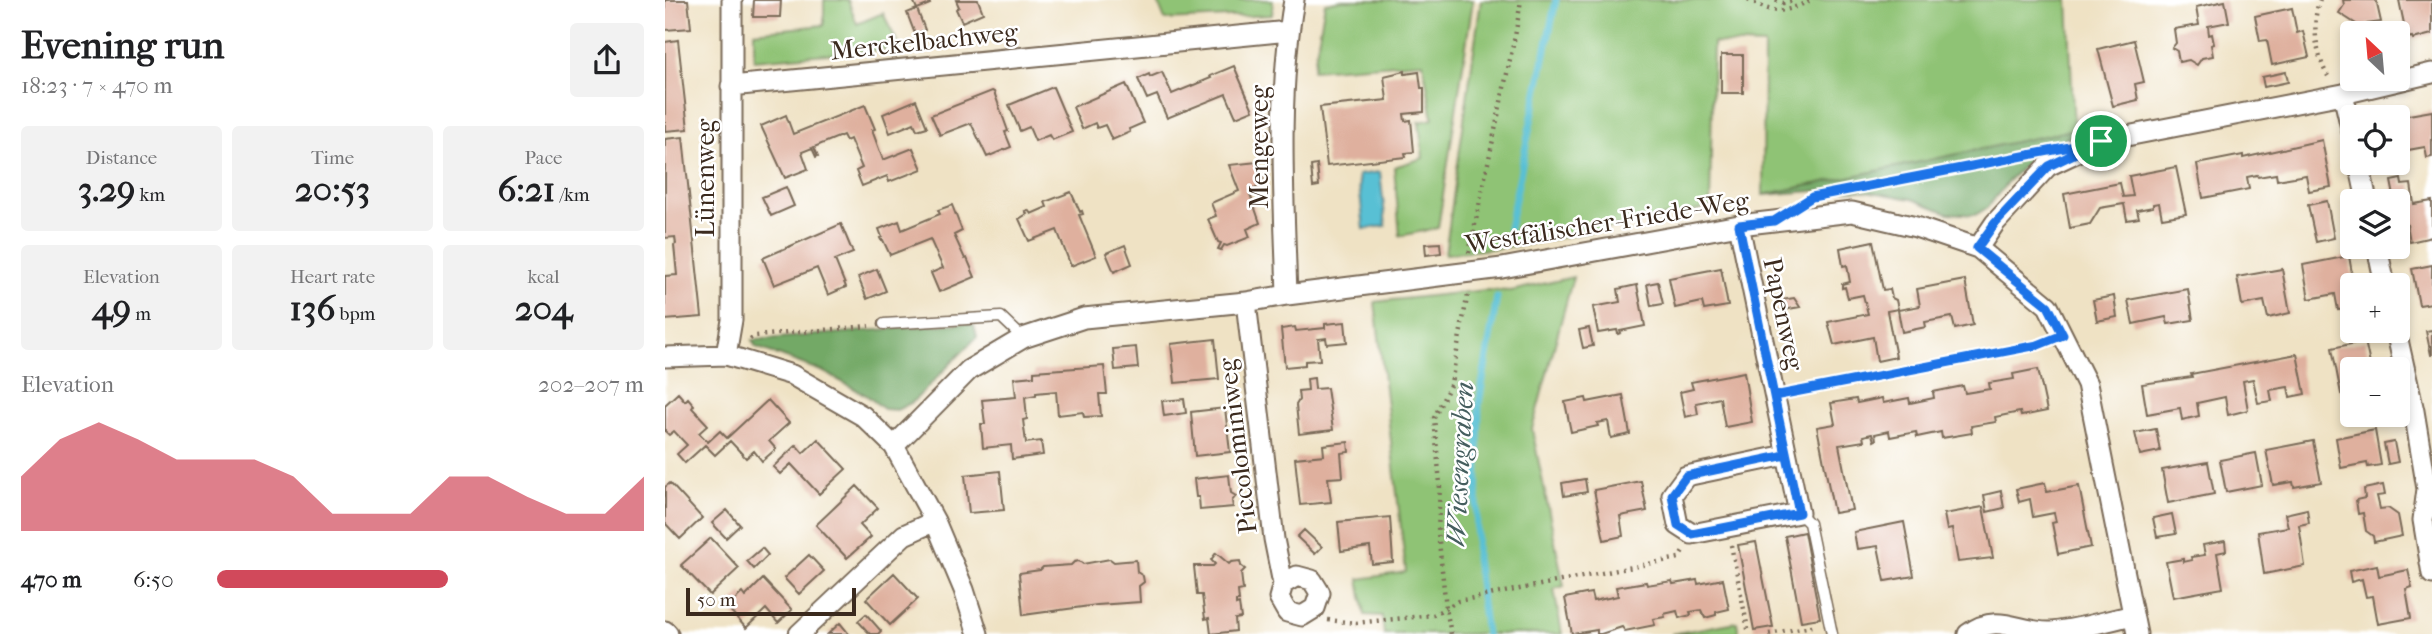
<!DOCTYPE html>
<html lang="en">
<head>
<meta charset="utf-8">
<style>
  body { margin:0; font-family:"IM FELL French Canon",serif; background:#f2f2f2; color:#202124; height:100vh; display:flex; flex-direction:column; font-size:26px; white-space:nowrap }
  * { box-sizing:border-box; margin:0 }
  p { font-size:23px; color:#757577 }
  .icon { flex:none; width:38px; height:38px; fill:none; stroke:currentColor; stroke-width:2; stroke-linecap:round; stroke-linejoin:round }
  .map { position:relative; flex:1; overflow:hidden }
  .side { display:flex; flex-direction:column; background:#fff; width:665px }
  .side>* { flex:none }
  .needle { width:46px; rotate:334deg }
  .controls { position:absolute; left:1675px; top:21px; display:grid; gap:14px }
  .controls a { display:grid; place-items:center; width:70px; height:70px; border-radius:7px; background:#fff; box-shadow:0 4px 10px #0003; font-size:35px }
  .scale { position:absolute; left:21px; bottom:18px; width:170px; box-sizing:border-box; padding-left:7px; border:4px solid #3b2a1e; border-top:0; font-size:19px; line-height:24px; white-space:nowrap; color:#3b2a1e; -webkit-text-stroke:5px #fff; paint-order:stroke }
  .pin { position:absolute; display:grid; place-items:center; width:60px; height:60px; color:#fff; margin:-30px; border:4px solid #fff; border-radius:50%; box-shadow:0 2px 7px #0007 }
  .round { display:grid; place-items:center; flex:none; width:74px; height:74px; border-radius:7px; background:#f2f2f2 }
  .overview { display:flex; align-items:center; justify-content:space-between; height:119px; padding:0 21px }
  h1 { font-size:38px; font-weight:700; line-height:52px }
  .metrics { display:grid; grid-template-columns:repeat(3,1fr); gap:10px; height:119px; padding:7px 21px }
  .metrics div { display:grid; align-content:center; border-radius:7px; background:#f2f2f2; text-align:center }
  .metrics b { font-size:35px; font-weight:700 }
  .metrics small { font-size:19px; font-weight:400 }
  .metrics p { font-size:19px }
  .chart { height:196px; padding:14px 21px }
  .chart p { display:flex; justify-content:space-between }
  .chart svg { width:100%; height:126px; margin-top:7px; fill:#d1495b; opacity:.7 }
  ul { padding:0 21px; list-style:none; font-size:23px }
  li { display:grid; grid-template-columns:112px 84px 1fr; align-items:center; height:52px }
  li i { height:18px; border-radius:9px; background:#d1495b }
  main { display:flex; flex:1; min-height:0 }
  .map>svg:first-child { display:block }
</style>
</head>
<body>
<main>
<section class="side">
<div class="overview"><div><h1>Evening run</h1><p>18:23 · 7 × 470 m</p></div><a class="round"><svg class="icon" aria-label="share" viewBox="0 0 24 24"><path d="M12 15V3M7 8l5-5 5 5M5 13v7h14v-7"/></svg></a></div>
<div class="metrics">
<div><p>Distance</p><b>3.29<small> km</small></b></div>
<div><p>Time</p><b>20:53</b></div>
<div><p>Pace</p><b>6:21<small> /km</small></b></div>
</div>
<div class="metrics">
<div><p>Elevation</p><b>49<small> m</small></b></div>
<div><p>Heart rate</p><b>136<small> bpm</small></b></div>
<div><p>kcal</p><b>204</b></div>
</div>
<div class="chart"><p><span>Elevation</span>202–207 m</p>
<svg viewBox="0 0 160 44" preserveAspectRatio="none"><path d="M0 44V25L10 12L20 6L30 12L40 19L50 19L60 19L70 25L80 38L90 38L100 38L110 25L120 25L130 32L140 38L150 38L160 25V44z"/></svg>
</div>
<ul>
<li><b>470 m</b>6:50<i style="width:54%"></i></li>
</ul>
</section>
<div class="map">
<svg width="1767" height="634" viewBox="0 0 1767 634">
  <rect width="100%" height="100%" fill="#fff"/>
  <filter id="ink" filterUnits="userSpaceOnUse"><feTurbulence type="fractalNoise" baseFrequency=".0143" numOctaves="2"/><feDisplacementMap in="SourceGraphic" scale="14" xChannelSelector="R" yChannelSelector="G"/><feConvolveMatrix kernelMatrix="1 2 1 2 8 2 1 2 1" color-interpolation-filters="sRGB"/></filter>
  <filter id="wash" filterUnits="userSpaceOnUse"><feTurbulence type="fractalNoise" baseFrequency=".00686" numOctaves="4" result="noise"/><feDisplacementMap in="SourceGraphic" scale="28" xChannelSelector="R" yChannelSelector="G"/><feGaussianBlur stdDeviation="1.57" result="paint"/><feColorMatrix in="noise" values="0 0 0 0 0 0 0 0 0 0 0 0 0 0 0 0 0 1.4 0 .05"/><feComposite in="paint" operator="in"/></filter>
  <g filter="url(#wash)">
    <rect width="100%" height="100%" fill="#efe2c4"/>
    <!-- green -->
    <path fill="#8fc374" stroke="#657649" stroke-width="2" d="M159 0H183L192 24 218 13 235 48 89 60V32L159 25Z
      M492 0H608L607 15 500 20Z
      M677 0H808L773 228 735 236 729 167 758 158 754 122 768 119 758 62 648 70 660 3Z
      M816 0H1403L1409 130 1098 195 1099 45 1048 43 1045 208 853 246 780 254Z
      M908 277 867 429 899 586 889 589 897 634H719L717 616 700 615 694 579 741 572 710 302 821 290 846 291Z
      M1072 622 1074 634H1006Z"/>
    <!-- forest -->
    <path fill="#73a966" stroke="#576a42" stroke-width="2" d="M1426 126 1370 155 1346 178 1322 208 1310 215 1283 213 1247 199 1195 190H1161L1098 195Z
      M299 323 309 325 312 337 248 402 232 410 219 409 201 395 159 372 91 347 87 340Z"/>
    <!-- water -->
    <path fill="#58c0d4" stroke="#4a7579" stroke-width="2" d="M715 172 721 226 699 229 693 175Z"/>
    <g fill="none" stroke-linecap="round" stroke-linejoin="round">
      <!-- stream -->
      <path stroke="#58c0d4" stroke-width="7" d="M844 228 891 0
        M821 634 811 558 814 403 832 297"/>
    </g>
    <g id="blocks">
      <!-- building -->
      <path fill="#dfb09e" d="M0 0H23L26 28 0 30Z
        M89 0H116L115 17H88Z
        M248 0H263L265 4 252 9 260 30 250 34 242 13 252 9Z
        M291 0H313L318 13 297 22 291 9 294 7Z
        M1678 0H1711L1716 22 1702 24 1699 29 1674 13 1679 5Z
        M1734 0H1767V34L1748 39 1747 37 1742 38Z
        M1560 1 1564 22 1543 26 1544 35 1547 34 1549 44 1546 45 1548 56 1537 58 1532 65 1524 60 1514 62 1512 51 1507 48 1511 43 1509 29 1534 25 1531 7Z
        M1627 8 1632 33 1638 31 1644 57 1607 65 1602 40 1595 41 1590 16Z
        M13 40 23 129 0 131V42Z
        M1469 40 1479 82 1470 84 1473 100 1448 106 1433 49Z
        M1056 55H1078V93H1056Z
        M569 66 588 110 571 117 561 94 502 118 492 95 482 99 473 79 484 74 485 77 497 72 507 94 546 78 545 76Z
        M740 71V74L754 72 756 88H759V112L739 114 740 121 746 120 749 152 740 153 741 157 662 166 655 107 722 100 719 76Z
        M1621 72 1623 82 1599 87 1597 77Z
        M461 84 478 123 464 129 465 132 447 140 440 125 432 128 430 123 417 129 408 107Z
        M388 87 407 132 387 140 384 135 370 141 364 127 355 131 344 105Z
        M327 91 329 92 343 131 340 132 346 147 322 157 306 123 275 135 266 115Z
        M251 100 262 127 252 130 249 123 225 133 218 114Z
        M200 105 210 129 207 130 218 160 248 148 257 169 224 182 222 176 197 186 191 171 197 168 185 139 181 141 178 135 149 147 153 156 151 157 147 148 137 152 143 169 120 178 96 126 121 115 128 134Z
        M1767 111V157L1762 158 1760 147 1732 152V117Z
        M18 137 37 317 0 320V276L12 275 9 245 11 244 10 237 0 238V139Z
        M1657 140 1666 187 1644 191 1641 175 1612 180 1611 174 1593 177 1592 175 1582 177 1584 189 1538 198 1532 164 1578 155V158Z
        M592 162 600 184 584 191 595 223 582 229 585 237 562 246 559 245 556 250 553 249 556 243 553 242 543 219 551 216 546 203 574 191 564 165Z
        M652 165 654 186 648 187 646 166Z
        M1511 167 1521 214 1497 218 1494 203 1488 204V207L1472 210 1474 218 1462 220 1459 204 1435 208 1425 224 1405 228 1399 194 1455 183 1458 197 1468 196 1464 176Z
        M1736 179 1737 185 1746 184 1749 204 1767 201V237L1745 242 1742 224 1739 225 1735 208H1732V201H1730L1726 181Z
        M121 187 129 206 106 216 97 197Z
        M406 192 415 212 417 211 418 214 414 215 431 256 406 266 392 230 364 241 354 219 362 214 360 211 363 210 366 214 382 207 380 202Z
        M1662 201 1669 238 1651 242 1643 205Z
        M287 205 297 231 289 235 300 259 302 258 310 277 274 292 266 273 278 268 265 239 225 255 218 240H216L215 238 217 237 214 229 234 221 237 230 275 214 273 210Z
        M176 224 188 253 170 260 181 287 163 295 152 268 109 285 98 258Z
        M1208 241 1218 290 1225 289 1227 298 1231 300 1233 309 1222 311 1231 357 1212 361 1208 337 1169 345 1163 322 1203 314 1198 295 1183 298 1180 287 1177 288V284L1185 282 1182 265 1178 266 1175 248Z
        M775 243 776 253 761 255 760 244Z
        M460 245 467 264 449 272 441 253Z
        M1684 256 1689 285H1687V308L1673 310 1670 294 1644 299 1638 265Z
        M1767 265V303L1754 305 1747 269Z
        M1056 268 1063 306 1039 310 1037 302 1010 308 1004 278Z
        M212 269 221 291 202 299 193 277Z
        M1617 269 1625 313 1603 318 1599 301 1577 305 1572 277Z
        M1300 280 1308 325 1290 329 1287 317 1260 322 1261 327 1237 332 1233 310 1255 306 1252 289Z
        M993 282 998 304 986 306 982 284Z
        M972 285 980 326 955 331 956 333 953 334 952 330 933 333 928 307 955 302 953 289Z
        M1523 289 1528 320 1503 324 1501 317 1468 324 1463 300Z
        M1449 296 1452 317 1432 321 1428 300Z
        M1129 298 1135 307 1112 311 1110 301Z
        M680 322 682 342 662 344 661 338 653 339 655 360 640 361V365L620 367 616 329 630 327 631 331 660 328V324Z
        M924 328 928 346 918 348 914 330Z
        M1767 330V355H1766L1761 331Z
        M550 339 554 379 510 383 506 344Z
        M1700 341 1706 369H1687V415L1685 416 1680 393 1676 394 1667 348Z
        M471 347 473 368 450 370 448 349Z
        M1632 354 1640 394 1625 397 1623 387 1605 390 1607 401 1593 403 1588 379 1578 381 1583 410 1563 415 1560 397 1532 403 1534 416 1517 420 1515 408 1482 414 1477 384 1527 377 1526 374Z
        M439 366 442 394H434L436 416 419 417 418 412 393 415 391 391 371 393V395L360 397 362 419 358 420 361 443 376 441 378 455 347 459 346 445 318 448 316 424H320L317 400 351 397 349 378 369 376V371Z
        M1373 369 1382 411 1356 416 1355 412 1330 417 1331 422 1306 426 1307 433 1277 438 1276 432 1252 437 1251 432 1225 437 1224 431 1210 434 1211 440 1209 441 1207 434 1198 436 1199 441 1174 445 1187 510 1169 513 1152 427 1170 424 1166 403 1191 399 1192 403 1217 398 1218 403 1244 398 1245 403 1269 398 1268 392 1298 386 1300 393 1325 389 1324 383 1349 379 1348 374Z
        M1079 372 1087 422 1060 427 1055 398 1031 403 1033 414 1020 417 1015 392 1028 389 1026 382Z
        M649 378 650 389 662 388 668 430 634 434 631 405 634 400 633 391 643 390 642 379Z
        M13 393 20 401 23 398 29 405 27 408 43 425 34 433 43 442 55 431 62 438 103 400 124 423 104 441 111 449 97 461 89 451 81 458 65 441 50 455 40 445 20 463 12 454 22 445 9 431 4 435 0 431V405Z
        M958 395 965 434 946 438 943 421 932 423 933 426 906 432 900 402 921 398 922 402Z
        M519 399 521 413 499 416 497 401Z
        M560 408 565 452 530 456 526 412Z
        M1491 429 1495 451 1475 455 1470 433Z
        M1710 430 1716 465 1703 467 1702 463 1676 468 1671 438Z
        M153 439 181 469 154 494 126 464 115 474 108 467 131 445 138 453Z
        M1648 441 1656 482 1629 487 1628 482 1608 485 1601 450Z
        M683 442 684 452 676 453 678 477 663 478 666 502 635 505 630 458 659 455 658 445Z
        M1729 442 1733 462 1723 464 1719 444Z
        M1591 453 1597 485 1561 492 1555 460Z
        M1543 462 1549 494 1503 503 1497 470Z
        M335 471 339 510 304 513 300 475Z
        M564 475 566 493 571 496 567 501 568 507 535 510 534 497H531L529 479Z
        M920 479 922 492 899 496 897 483Z
        M976 481 982 511 955 516 958 536 939 540 929 490Z
        M5 483 37 518 15 539 0 523V487Z
        M1380 483 1382 492 1414 486 1426 547 1393 554 1387 523 1391 522 1389 513 1368 517 1365 499 1354 502 1351 489Z
        M1718 485 1720 495 1712 496 1715 509 1723 508 1733 515 1737 536 1709 542 1708 536 1701 531 1698 513 1693 514 1691 500 1700 498 1699 489Z
        M192 486 213 508 195 525 206 537 182 558 151 525Z
        M1336 491 1339 508 1322 512 1319 495Z
        M1318 507 1328 558 1293 562 1287 529 1282 530 1279 514Z
        M1642 509 1644 523 1634 525 1640 566 1599 574 1593 532 1623 527 1620 514Z
        M62 510 75 525 61 538 47 523Z
        M1507 514 1511 534 1492 537 1488 518Z
        M725 517 728 562 707 564 705 547 676 551 673 522Z
        M1239 522 1249 576 1220 581 1213 546 1192 549 1189 532Z
        M639 530 657 547 650 554 632 537Z
        M1139 532 1155 618 1136 621 1120 536Z
        M46 538 74 568 45 595 16 565Z
        M1560 541 1561 551 1552 553 1558 588 1508 597 1501 562 1518 559V562L1527 560 1526 557 1540 555 1538 545Z
        M1091 542 1108 627 1089 630 1073 545Z
        M97 548 103 555 89 569 82 561Z
        M551 553 564 564 566 562 575 561 576 566 580 569 576 573 578 590 573 591 574 601H571V605L574 604 576 618 570 619 571 631 546 634 544 618 540 619 537 595H532L529 566H548L550 564 546 560Z
        M144 555 159 571 134 594 119 578Z
        M445 559 449 562 471 560 472 572 478 576 479 582 474 586 475 602 432 605 358 615 354 573 375 570 378 567 406 565 409 562 414 561 418 564Z
        M1712 565 1714 576 1743 570 1747 587 1741 589 1746 618 1713 624 1708 596 1701 597 1697 579 1686 582 1684 571Z
        M229 573 253 599 225 625 201 599Z
        M98 579 127 610 113 623 101 609 81 628 62 607 77 593 80 597Z
        M1058 579 1064 609 1051 612V615L1040 618 1036 610 1025 612 1026 615 1014 618 1012 611 999 614 1000 617 988 619 990 625 960 631 957 627 936 634H932V630L907 634 900 598 926 593 928 601 953 596 951 587 981 582 982 585 1007 581 1008 584 1032 580 1033 584Z
        M201 614 216 631 213 634H205L193 621Z
        M175 623 184 634H163Z"/>
    </g>
  </g>
  <g filter="url(#ink)">
    <use href="#blocks" fill-opacity="0" stroke="#7a6a58" stroke-width="2"/>
    <g fill="none" stroke-linecap="round" stroke-linejoin="round">
      <defs>
        <path id="lane" d="M219 324 336 317 358 338
          M1134 513 1144 523 1167 634"/>
        <path id="street" d="M66 86 624 31
          M1678 94 1687 132
          M1694 163 1702 201
          M1074 225 1134 513 1027 534 1013 525 1007 495 1021 476 1121 455
          M1712 247 1720 285
          M1313 248 1330 223 1383 166 1436 141 1678 94 1767 73
          M622 295C619 196 612 97 629 0
          M581 302 609 539 618 584 632 576 647 580 655 593 650 608 637 616 622 612 614 598 618 584
          M1731 331 1749 411 1762 489 1758 520 1767 574
          M61 355 67 320V0
          M0 357 61 355 127 375 198 416 229 446 270 521 299 590 313 634
          M229 446 304 370 358 338 419 318 581 302 622 295 837 268 1074 225 1187 212 1251 227 1313 248 1383 306 1422 384 1472 634
          M0 631 3 634
          M134 634 239 535 270 521
          M1303 634C1334 611 1355 634 1387 632 1414 629 1442 621 1468 615"/>
      </defs>
      <!-- lane casing -->
      <use href="#lane" stroke="#7a6a58" stroke-width="13"/>
      <!-- street casing -->
      <use href="#street" stroke="#7a6a58" stroke-width="23"/>
      <!-- path -->
      <path stroke="#7a6a58" stroke-width="4.5" stroke-dasharray="2 5" stroke-linecap="butt" d="M1083 0C1109 15 1120 13 1146 0
        M1111 0 1118 3 1131 0
        M1655 0C1646 20 1651 57 1663 76
        M1183 190 1367 154
        M804 253 851 31 856 0
        M85 339 91 336 204 326
        M1127 393 1379 342
        M1066 545 1084 634
        M663 620 691 623 768 615 793 601 1014 558 1019 550
        M786 634 781 608 773 532 775 484 769 418 786 383 803 293
        M1104 634 1152 625"/>
      <!-- lane -->
      <use href="#lane" stroke="#fff" stroke-width="10"/>
      <!-- street -->
      <use href="#street" stroke="#fff" stroke-width="19"/>
    </g>
  </g>
  <g fill="none" stroke-linecap="round" stroke-linejoin="round" filter="url(#ink)">
    <defs>
      <path id="route" d="M1436 141 1147 197 1109 221 1074 225 1121 455 1021 476 1007 495 1013 525 1027 534 1134 513 1109 396 1373 345 1398 335 1383 306 1312 248 1330 223 1384 166 1436 141"/>
    </defs>
    <!-- route casing -->
    <use href="#route" stroke="#fff" stroke-width="14"/>
    <!-- route -->
    <use href="#route" stroke="#1a73e8" stroke-width="9"/>
  </g>
  <g text-anchor="middle" stroke-width="5" stroke-linejoin="round" paint-order="stroke">
    <!-- street labels -->
    <g font-size="26" fill="#3b2a1e" stroke="#fff">
      <text transform="translate(259 41) rotate(-6)" y="9">Merckelbachweg</text>
      <text transform="translate(594 147) rotate(-90)" y="9">Mengeweg</text>
      <text transform="translate(40 178) rotate(-90)" y="9">Lünenweg</text>
      <text transform="translate(942 222) rotate(-9)" y="9">Westfälischer-Friede-Weg</text>
      <text transform="translate(1119 314) rotate(78)" y="9">Papenweg</text>
      <text transform="translate(572 446) rotate(-97)" y="9">Piccolominiweg</text>
    </g>
    <!-- water labels -->
    <g font-size="28" font-style="italic" fill="#455e5e" stroke="#fff">
      <text transform="translate(794 464) rotate(-87)" y="10">Wiesengraben</text>
    </g>
  </g>
</svg>
<div class="controls">
<a><svg class="needle" viewBox="-14 -14 28 28"><path d="M0-13l5 13h-10z" fill="#e53935"/><path d="M0 13l5-13h-10z" fill="#757577"/></svg></a>
<a><svg class="icon" aria-label="locate" viewBox="0 0 24 24"><circle cx="12" cy="12" r="6"/><path d="M12 2v4M12 18v4M2 12h4M18 12h4"/></svg></a>
<a><svg class="icon" aria-label="layers" viewBox="0 0 24 24"><path d="M12 4l9 5-9 5-9-5zM3 14l9 5 9-5"/></svg></a>
<a>+</a>
<a>−</a>
</div>
<div class="scale">50 m</div>
<div class="pin" style="left:1436px;top:141px;background:#1e9e55"><svg class="icon" aria-label="arrive" viewBox="0 0 24 24"><path d="M6 21V4h12l-3 4 3 4H6"/></svg></div>
</div>
</main>
</body>
</html>
